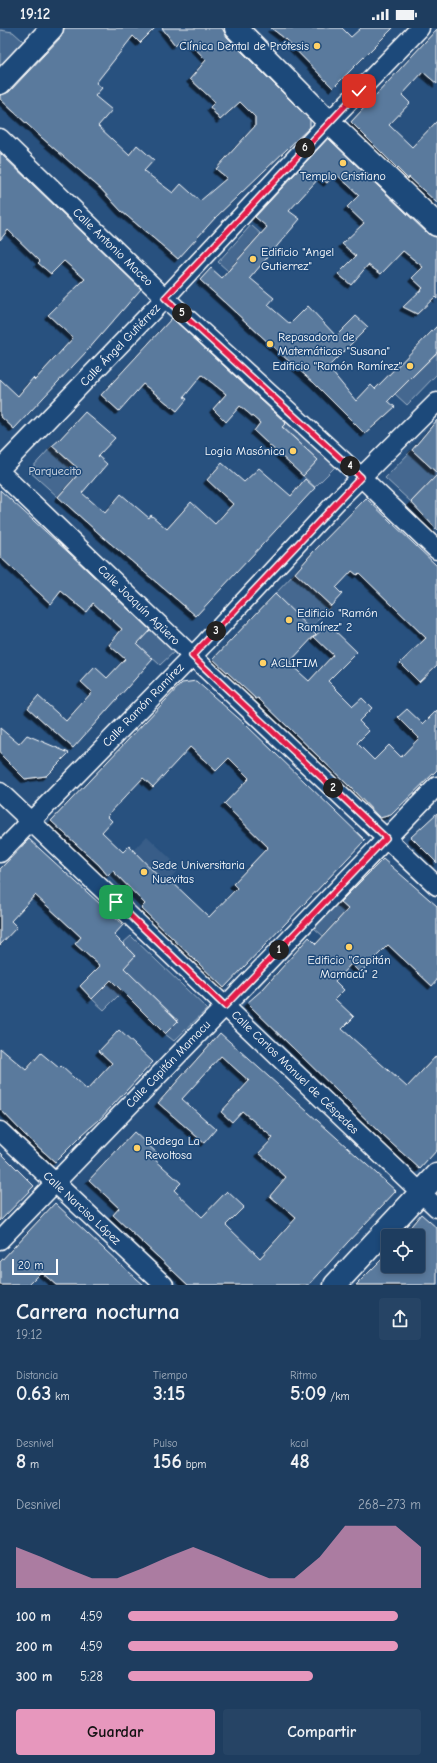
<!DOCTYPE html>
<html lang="es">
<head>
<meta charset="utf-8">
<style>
  body { margin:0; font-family:"Comic Neue",sans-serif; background:#264465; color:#f1f3f6; height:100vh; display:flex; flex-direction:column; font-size:15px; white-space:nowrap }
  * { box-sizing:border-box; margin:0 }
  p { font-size:13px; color:#a1aebd }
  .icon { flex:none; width:22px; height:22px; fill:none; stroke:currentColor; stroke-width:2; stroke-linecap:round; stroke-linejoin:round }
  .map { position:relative; height:1257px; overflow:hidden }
  .drawer { display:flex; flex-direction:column; background:#1e3d5f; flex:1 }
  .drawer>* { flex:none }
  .buttons { position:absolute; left:381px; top:1201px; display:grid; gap:8px }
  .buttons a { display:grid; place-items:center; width:44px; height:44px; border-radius:4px; background:#1e3d5f; box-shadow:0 2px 6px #0003,0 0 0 1px #3c5674; font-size:20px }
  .scale { position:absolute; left:12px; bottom:10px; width:46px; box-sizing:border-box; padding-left:4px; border:2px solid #fff; border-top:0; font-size:11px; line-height:14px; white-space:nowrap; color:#fff; -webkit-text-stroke:3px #1f4a7a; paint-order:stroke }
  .pin { position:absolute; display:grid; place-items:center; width:34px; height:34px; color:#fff; margin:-17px; border-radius:8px; box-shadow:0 2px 6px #0006 }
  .km { position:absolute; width:20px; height:20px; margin:-10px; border-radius:50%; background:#222; color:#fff; font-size:11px; line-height:20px; text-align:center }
  .round { display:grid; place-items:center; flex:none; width:42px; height:42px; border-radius:4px; background:#264465 }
  .headline { display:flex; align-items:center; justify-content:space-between; height:68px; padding:0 16px }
  h1 { font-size:22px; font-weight:800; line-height:30px }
  .stats { display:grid; grid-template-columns:repeat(3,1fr); gap:6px; height:68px; padding:4px 16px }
  .stats div { display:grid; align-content:center }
  .stats b { font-size:20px; font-weight:800 }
  .stats small { font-size:11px; font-weight:400 }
  .stats p { font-size:11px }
  .chart { height:112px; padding:8px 16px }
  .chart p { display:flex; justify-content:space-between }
  .chart svg { width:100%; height:72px; margin-top:4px; fill:#e797bd; opacity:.7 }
  .button { display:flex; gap:8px; margin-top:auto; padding:8px 16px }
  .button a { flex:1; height:46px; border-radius:4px; background:#e797bd; color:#111; font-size:16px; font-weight:800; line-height:46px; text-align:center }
  .button a+a { background:#264465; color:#f1f3f6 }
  ul { padding:0 16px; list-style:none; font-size:13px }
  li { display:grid; grid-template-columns:64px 48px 1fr; align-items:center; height:30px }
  li i { height:10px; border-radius:5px; background:#e797bd }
  .status { display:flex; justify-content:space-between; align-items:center; height:28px; padding:0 20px; background:#1e3d5f; direction:ltr }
  .status svg { height:11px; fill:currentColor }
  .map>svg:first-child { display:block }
</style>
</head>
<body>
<div class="status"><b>19:12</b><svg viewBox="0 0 49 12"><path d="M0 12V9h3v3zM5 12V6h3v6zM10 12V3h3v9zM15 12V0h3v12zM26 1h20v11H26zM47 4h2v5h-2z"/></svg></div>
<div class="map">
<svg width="437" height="1257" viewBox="0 0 437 1257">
  <defs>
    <filter id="shadow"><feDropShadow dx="-3.5" dy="3.5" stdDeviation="0" flood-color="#0009"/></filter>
  </defs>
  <rect width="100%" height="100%" fill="#28517f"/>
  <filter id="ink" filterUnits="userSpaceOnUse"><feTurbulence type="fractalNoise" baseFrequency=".025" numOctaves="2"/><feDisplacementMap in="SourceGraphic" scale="8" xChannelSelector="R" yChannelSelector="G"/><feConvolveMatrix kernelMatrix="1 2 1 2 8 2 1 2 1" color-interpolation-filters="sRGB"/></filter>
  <g filter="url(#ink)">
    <!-- built -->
    <path fill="#375d88" d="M147 808 180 840 141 880 108 848Z"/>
    <!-- green -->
    <path fill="#446890" stroke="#a2b4c8" d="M0 2 13 4 23 13 0 38Z
      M251 197 261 206 228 243 218 234Z
      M437 325V346L407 377 395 366Z
      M289 390 338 436 315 459 303 448 318 432 282 398Z
      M52 418 80 444 58 469 29 443Z
      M412 422 437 445V447L411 474 385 450Z
      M295 545 331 578 310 601 275 566Z
      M152 600 176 622 160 637 137 616Z
      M339 873 387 917 375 930 337 894 323 908 314 900Z
      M131 908 207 981 174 1013 165 1006 178 992 135 951 104 982 92 971 135 928 123 915Z"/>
    <!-- building -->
    <path fill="#5a7a9d" stroke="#fff" fill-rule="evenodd" filter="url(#shadow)" d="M64 0H155L140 15 133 8 96 55 102 60 95 68 112 82 98 98 129 127 137 117 154 132 144 143 173 165 181 156 200 173 227 150 216 141 255 98V89L240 74 220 92 210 79 215 74 190 51 206 32 184 9 175 17 162 0H222L227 9 310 92V99L216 189 178 231 121 183 101 161 42 110 0 71V67L9 64 61 9Z
      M271 0H342L351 9 361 0H393L333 60 284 10Z
      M437 1V56L423 44 402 67 410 75 389 97 412 119 437 93V175L409 149 408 151 351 94Z
      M328 110 428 206 437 209V271L435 269 417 286 403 279 423 260 412 250 423 239 403 223 381 246 368 237 351 257 338 246 356 228 342 216 364 195 347 179 359 167 336 146 327 155 320 149 289 183 300 191 250 250 274 270 268 277 290 296 308 278 336 308 356 288 368 299 328 339 356 373 371 357 375 361 437 298V324L388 373 395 379 365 406 313 354 283 328 200 252 211 240 222 250 267 199 255 189Z
      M0 125 141 261 87 323 14 401 0 388V351L18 368 33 350 35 352 73 310 48 287 85 251 64 233 51 246 38 235 40 233 8 202 0 212Z
      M172 290 286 395 282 399 318 432 303 448 254 403 260 395 240 378 226 394 213 381 226 366 202 347 184 369 187 371 177 383 143 356 119 383 101 367Z
      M85 384 115 410 98 428 107 436 82 465 105 485 121 466 149 490 151 487 167 501 191 474 215 496 233 476 207 452 222 435 244 454 259 440 291 468 305 451 315 460 196 588 104 510 58 469 81 443 52 418 59 412Z
      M437 392V445L412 422Z
      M437 447V502L411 474Z
      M0 462 68 524 150 602 137 616 153 631 73 720 28 680 38 668 66 693 92 664 81 654 95 639 107 650 125 631 109 617 122 601 93 575 86 584 61 563 51 576 0 529Z
      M366 470 437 538V637L419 654 400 635 426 610 359 545 357 547 352 543 336 560 342 566 331 578 295 545 314 523Z
      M275 566 316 606 289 635 309 653 333 627 314 609 328 596 357 624 328 653 353 678 362 670 372 680 359 693 369 703 357 715 374 732 389 717 401 729 419 710 398 689 407 681 423 696 437 682V742L391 787 380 790 349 758 258 670 256 671 213 631Z
      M196 653 245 696 365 812 224 960 141 880 145 876 113 843 108 848 99 837 51 793 182 655ZM190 719 216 743 229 730 249 750 224 776 268 819 233 856 237 860 209 889 169 851 165 855 129 818 123 824 102 804 112 793 107 788 143 750 153 759Z
      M0 700 19 716 27 707 69 725 46 748 25 751 0 726Z
      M437 785V835L411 809Z
      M29 811 123 897 114 907 135 928 124 940 178 993 165 1006 111 952 92 971 80 958 100 938 75 916 81 909 35 867 11 893 17 899 0 917V841Z
      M383 831 437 878V952L432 958 388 917 360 945 351 936 335 953 344 962 335 971 354 989 342 1001 407 1059 437 1027V1122L420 1141 382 1107 247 975 263 961 309 909 316 916 348 881 340 874Z
      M119 1002 153 1034 99 1092 83 1106 55 1134 24 1106 0 1081V1020L26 1042 41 1025 59 1040 61 1038 87 1062 112 1035 99 1023Z
      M220 1005 396 1163 347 1215 309 1257H188L113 1187 119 1180 89 1152 134 1104 157 1125 153 1130 181 1155 174 1162 202 1189 227 1163 244 1179 226 1197 260 1230 279 1209 296 1190 270 1168 286 1149 259 1125 273 1110 242 1083 232 1094 221 1084 249 1053 221 1028 182 1071 216 1101 204 1115 158 1075Z
      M0 1124 34 1158 0 1193Z
      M55 1175 120 1236 144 1257H56L41 1244 28 1257H0V1234Z
      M421 1186 437 1200V1257H356L388 1225V1238H418V1208H403Z"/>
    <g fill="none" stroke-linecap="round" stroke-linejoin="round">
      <defs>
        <path id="minor" d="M0 110 165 270 361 449 437 522
          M0 441 165 270 329 94 420 0
          M0 444 192 628 437 858
          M0 764 437 1180
          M0 825 206 614 339 471 437 374
          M0 1103 164 1257
          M0 1212 437 758"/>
        <path id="major" d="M236 0 329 94 437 197
          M0 55 52 0
          M335 1257 437 1147"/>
      </defs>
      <!-- minor casing -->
      <use href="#minor" stroke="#fff" stroke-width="21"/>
      <!-- major casing -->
      <use href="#major" stroke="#fff" stroke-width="25"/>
      <!-- minor -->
      <use href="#minor" stroke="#1f4a7a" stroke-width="18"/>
      <!-- major -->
      <use href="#major" stroke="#1f4a7a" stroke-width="22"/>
    </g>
  </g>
  <g fill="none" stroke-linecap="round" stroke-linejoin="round" filter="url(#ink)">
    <defs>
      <path id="route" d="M116 874 225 978 386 810 192 628 361 449 165 270 359 63"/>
    </defs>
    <!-- route casing -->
    <use href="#route" stroke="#fff" stroke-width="8"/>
    <!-- route -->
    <use href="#route" stroke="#e11d48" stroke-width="5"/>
  </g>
  <!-- markers -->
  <g fill="#ffd166" stroke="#1f4a7a" stroke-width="1.5">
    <circle cx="317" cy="18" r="4"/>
    <circle cx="343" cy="135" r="4"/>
    <circle cx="253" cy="231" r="4"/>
    <circle cx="270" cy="316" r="4"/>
    <circle cx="410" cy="338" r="4"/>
    <circle cx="293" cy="423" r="4"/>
    <circle cx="289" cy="592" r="4"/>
    <circle cx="263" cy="635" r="4"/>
    <circle cx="144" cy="844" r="4"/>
    <circle cx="349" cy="919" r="4"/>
    <circle cx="137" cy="1120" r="4"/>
  </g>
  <g text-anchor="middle" stroke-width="3" stroke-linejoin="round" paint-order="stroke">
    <!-- poi labels -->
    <g font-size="12" fill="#fff" stroke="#1f4a7a" text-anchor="start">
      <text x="309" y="22" text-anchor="end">Clínica Dental de Prótesis</text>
      <text x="343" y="152" text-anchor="middle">Templo Cristiano</text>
      <text x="261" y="228">Edificio "Angel<tspan x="261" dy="14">Gutierrez"</tspan></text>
      <text x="278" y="313">Repasadora de<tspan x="278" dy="14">Matemáticas "Susana"</tspan></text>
      <text x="402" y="342" text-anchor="end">Edificio "Ramón Ramírez"</text>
      <text x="285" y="427" text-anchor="end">Logia Masónica</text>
      <text x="297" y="589">Edificio "Ramón<tspan x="297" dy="14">Ramírez" 2</tspan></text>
      <text x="271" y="639">ACLIFIM</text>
      <text x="152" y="841">Sede Universitaria<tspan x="152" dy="14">Nuevitas</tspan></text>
      <text x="349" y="936" text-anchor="middle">Edificio "Capitán<tspan x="349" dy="14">Mamacú" 2</tspan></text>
      <text x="145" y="1117">Bodega La<tspan x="145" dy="14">Revoltosa</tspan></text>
    </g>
    <!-- street labels -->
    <g font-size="12" fill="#fff" stroke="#1f4a7a">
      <text transform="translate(113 219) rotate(44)" y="4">Calle Antonio Maceo</text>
      <text transform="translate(120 317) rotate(-46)" y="4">Calle Ángel Gutiérrez</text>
      <text transform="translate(139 577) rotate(44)" y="4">Calle Joaquín Agüero</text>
      <text transform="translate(143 677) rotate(-46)" y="4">Calle Ramón Ramírez</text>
      <text transform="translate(168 1036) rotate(-46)" y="4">Calle Capitán Mamacu</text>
      <text transform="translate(295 1044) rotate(44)" y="4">Calle Carlos Manuel de Céspedes</text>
      <text transform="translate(82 1180) rotate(43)" y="4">Calle Narciso López</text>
    </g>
    <!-- park labels -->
    <g font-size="12" fill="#dae1e9" stroke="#1f4a7a">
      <text x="55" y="447">Parquecito</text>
    </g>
  </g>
</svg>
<div class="buttons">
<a><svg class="icon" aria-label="locate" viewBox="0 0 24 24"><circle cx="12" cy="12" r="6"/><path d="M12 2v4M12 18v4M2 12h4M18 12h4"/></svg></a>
</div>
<div class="scale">20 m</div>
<div class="pin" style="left:116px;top:874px;background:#1e9e55"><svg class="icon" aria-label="arrive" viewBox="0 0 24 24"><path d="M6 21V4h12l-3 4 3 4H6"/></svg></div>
<div class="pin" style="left:359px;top:63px;background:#d93025"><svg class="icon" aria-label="check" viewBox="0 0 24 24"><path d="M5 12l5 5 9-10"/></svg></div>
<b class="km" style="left:279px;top:922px">1</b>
<b class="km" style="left:333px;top:760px">2</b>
<b class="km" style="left:216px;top:603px">3</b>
<b class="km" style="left:350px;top:438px">4</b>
<b class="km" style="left:182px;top:285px">5</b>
<b class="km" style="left:305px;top:120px">6</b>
</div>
<section class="drawer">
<div class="headline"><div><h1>Carrera nocturna</h1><p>19:12</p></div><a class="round"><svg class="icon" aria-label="share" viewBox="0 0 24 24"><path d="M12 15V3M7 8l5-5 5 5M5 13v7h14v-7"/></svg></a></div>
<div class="stats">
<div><p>Distancia</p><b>0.63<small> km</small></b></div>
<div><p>Tiempo</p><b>3:15</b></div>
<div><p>Ritmo</p><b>5:09<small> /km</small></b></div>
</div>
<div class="stats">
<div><p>Desnivel</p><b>8<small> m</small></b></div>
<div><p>Pulso</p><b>156<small> bpm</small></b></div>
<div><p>kcal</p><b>48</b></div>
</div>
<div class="chart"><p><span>Desnivel</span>268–273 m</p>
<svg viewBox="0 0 160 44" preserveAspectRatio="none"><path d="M0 44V19L10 25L20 32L30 38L40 38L50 32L60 25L70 19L80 25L90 32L100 38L110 38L120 25L130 6L140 6L150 6L160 19V44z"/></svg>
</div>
<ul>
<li><b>100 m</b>4:59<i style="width:92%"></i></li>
<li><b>200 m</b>4:59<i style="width:92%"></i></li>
<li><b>300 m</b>5:28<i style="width:63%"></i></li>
</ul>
<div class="button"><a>Guardar</a><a>Compartir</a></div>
</section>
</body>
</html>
